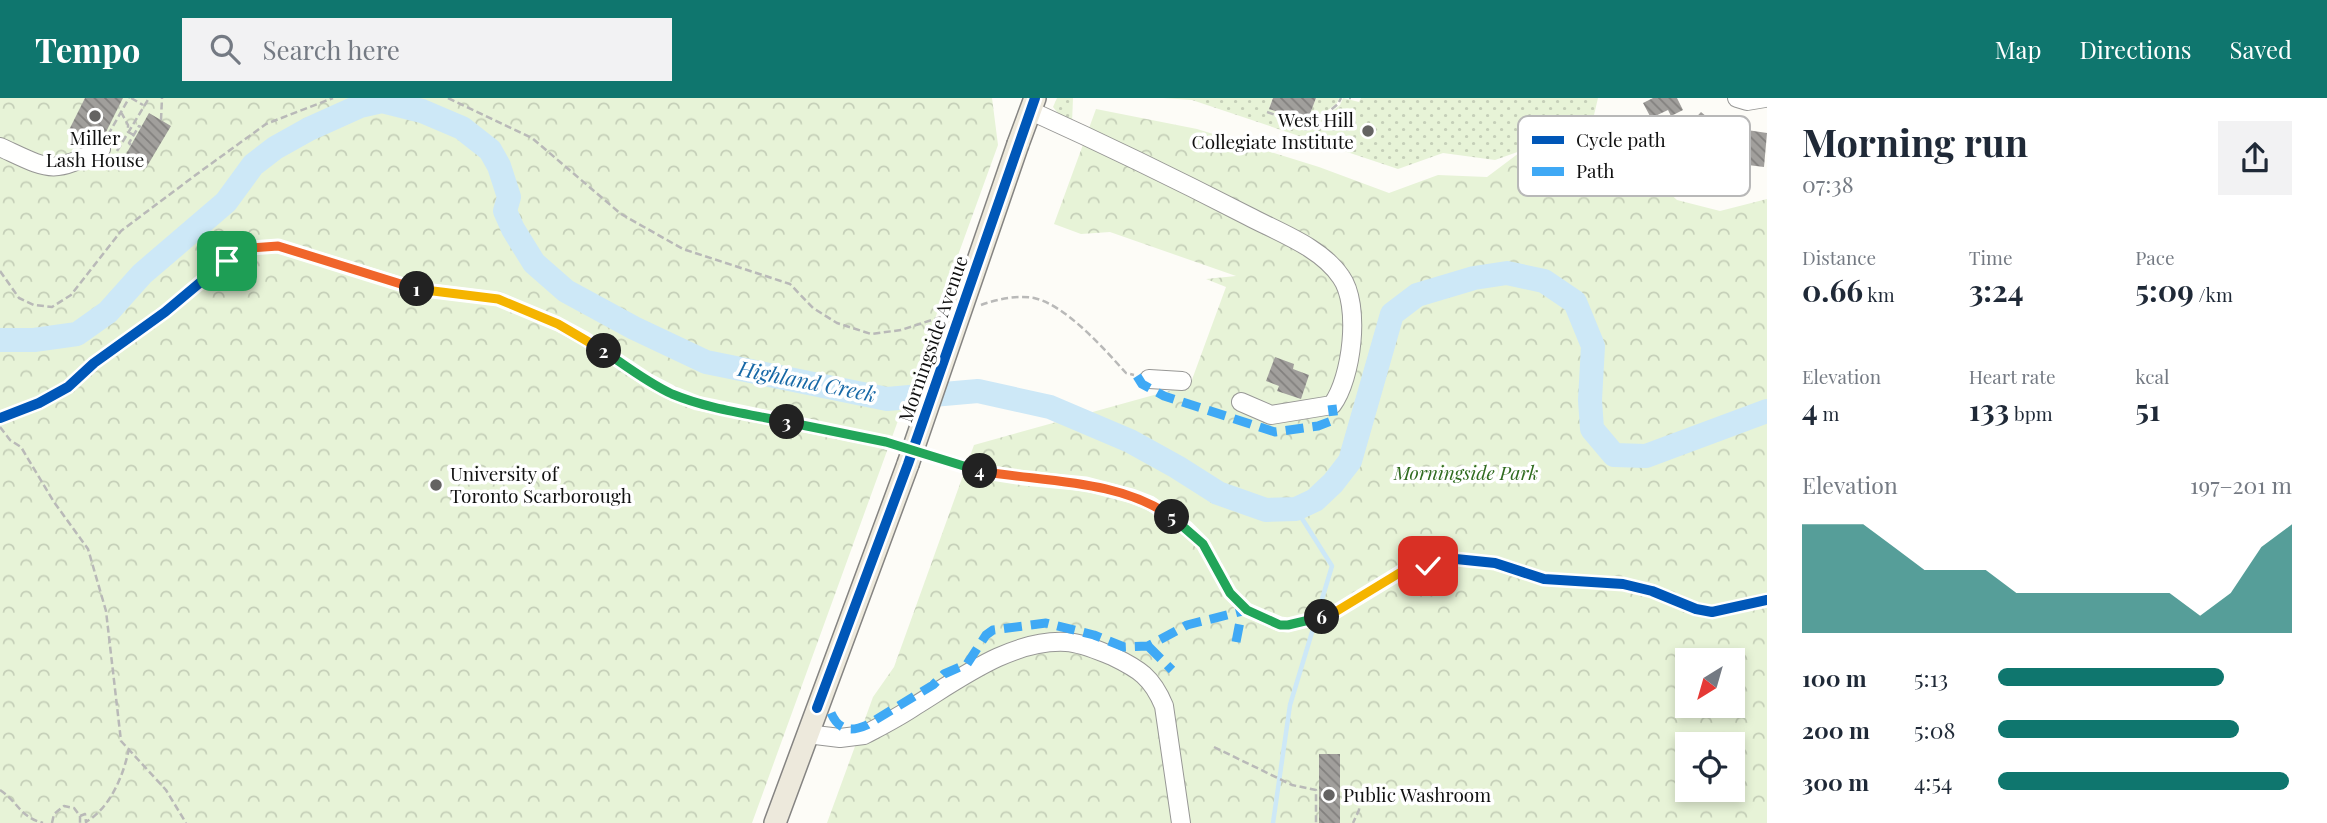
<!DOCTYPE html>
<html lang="en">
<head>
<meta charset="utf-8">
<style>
  body { margin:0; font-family:"Playfair Display",serif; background:#f2f2f3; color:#1f2937; height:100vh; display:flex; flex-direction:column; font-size:26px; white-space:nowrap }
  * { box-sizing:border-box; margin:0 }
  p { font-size:23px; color:#747a83 }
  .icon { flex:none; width:38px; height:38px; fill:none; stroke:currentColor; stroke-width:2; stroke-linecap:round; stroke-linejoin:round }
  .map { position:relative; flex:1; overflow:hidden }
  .drawer { display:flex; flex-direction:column; background:#fff; width:560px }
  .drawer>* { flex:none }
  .needle { width:46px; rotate:217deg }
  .controls { position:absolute; left:1675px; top:550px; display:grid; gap:14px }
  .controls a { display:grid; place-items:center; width:70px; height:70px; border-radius:0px; background:#fff; box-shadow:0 4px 10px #0003; font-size:35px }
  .pin { position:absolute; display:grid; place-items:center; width:60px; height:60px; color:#fff; margin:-30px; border-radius:14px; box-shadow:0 4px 10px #0006 }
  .km { position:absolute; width:35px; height:35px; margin:-18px; border-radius:50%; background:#222; color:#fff; font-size:19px; line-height:35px; text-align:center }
  .round { display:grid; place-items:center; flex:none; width:74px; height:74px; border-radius:0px; background:#f2f2f3 }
  .head { display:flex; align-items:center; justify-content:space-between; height:119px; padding:0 35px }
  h1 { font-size:38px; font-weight:700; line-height:52px }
  .stats { display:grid; grid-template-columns:repeat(3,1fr); gap:10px; height:119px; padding:7px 35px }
  .stats div { display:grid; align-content:center }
  .stats b { font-size:30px; font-weight:700 }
  .stats small { font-size:19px; font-weight:400 }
  .stats p { font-size:19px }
  .chart { height:196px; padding:14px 35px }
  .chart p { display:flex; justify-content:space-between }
  .chart svg { width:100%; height:126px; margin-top:7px; fill:#0f766e; opacity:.7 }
  ul { padding:0 35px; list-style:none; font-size:23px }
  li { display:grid; grid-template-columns:112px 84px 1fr; align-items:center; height:52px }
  li i { height:18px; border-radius:9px; background:#0f766e }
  header { display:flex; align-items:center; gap:42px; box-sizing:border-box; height:98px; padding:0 35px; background:#0f766e; color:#fff }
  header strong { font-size:33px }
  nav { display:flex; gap:38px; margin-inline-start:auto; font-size:24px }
  .search { width:490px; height:63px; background:#f2f2f3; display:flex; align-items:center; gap:18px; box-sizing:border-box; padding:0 24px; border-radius:0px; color:#747a83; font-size:26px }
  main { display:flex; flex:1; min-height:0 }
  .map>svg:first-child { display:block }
</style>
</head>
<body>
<header>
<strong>Tempo</strong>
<div class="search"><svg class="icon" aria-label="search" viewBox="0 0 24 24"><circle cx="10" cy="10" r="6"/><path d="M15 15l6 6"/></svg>Search here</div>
<nav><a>Map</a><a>Directions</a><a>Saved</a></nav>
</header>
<main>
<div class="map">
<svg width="1767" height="725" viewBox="0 0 1767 725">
  <defs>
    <pattern id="grass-dots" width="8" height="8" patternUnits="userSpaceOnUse" patternTransform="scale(1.75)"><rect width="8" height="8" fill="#e7f3d7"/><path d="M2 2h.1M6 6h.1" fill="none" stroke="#c5cfb8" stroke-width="1.8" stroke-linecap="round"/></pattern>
    <pattern id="park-crowns" width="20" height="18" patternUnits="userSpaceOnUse" patternTransform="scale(1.75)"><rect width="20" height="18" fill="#e7f3d7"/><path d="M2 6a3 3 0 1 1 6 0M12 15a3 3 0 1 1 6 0" fill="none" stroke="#c5cfb8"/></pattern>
    <pattern id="building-back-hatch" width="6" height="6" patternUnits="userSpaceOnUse" patternTransform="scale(1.75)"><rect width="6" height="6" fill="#a19f9c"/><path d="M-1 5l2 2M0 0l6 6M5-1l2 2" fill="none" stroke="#82807e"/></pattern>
  </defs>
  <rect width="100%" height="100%" fill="#fdfcf7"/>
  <!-- grass -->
  <path fill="url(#grass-dots)" d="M1057 0H1073L1072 25 1062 20 1053 9Z
    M1163 0H1273L1269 11 1307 24 1316 0H1339L1337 5 1306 29 1310 31 1340 7 1343 0 1359 4 1361 0H1598L1587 47 1566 63 1523 52 1495 62 1443 55 1398 71 1192 2Z"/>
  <!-- park -->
  <path fill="url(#park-crowns)" fill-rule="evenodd" d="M0 0H992L998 47 752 725H0Z
    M1096 11 1197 31 1319 69 1389 95 1438 77 1487 79 1523 52 1566 63 1596 42 1633 62 1677 102 1720 113 1767 101V725H827L873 599 894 569 974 347 1190 287 1226 189 1206 181 1236 178 1110 134 1081 136 1054 126ZM1687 562H1732V607H1687ZM1687 646H1732V691H1687Z"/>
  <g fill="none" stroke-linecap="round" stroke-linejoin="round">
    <!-- stream -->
    <path stroke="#cde8f7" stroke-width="4.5" d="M1273 725 1290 607 1332 468 1296 411"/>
    <!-- river -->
    <path stroke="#cde8f7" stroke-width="24" d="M0 242H34L77 236 108 214 142 176 226 104 253 67 275 50 309 31 360 8 382 3 422 13 462 30 490 52 499 68 509 99 505 113 513 131 534 165 566 193 634 230 706 264 887 301 978 293 1050 309 1130 343 1177 369 1218 395 1266 412 1296 411 1315 402 1333 385 1350 363 1392 216 1417 197 1474 180 1507 175 1544 183 1575 204 1593 248 1590 302 1592 331 1614 357 1646 358 1767 313"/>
  </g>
  <!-- building -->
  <path fill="url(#building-back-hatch)" d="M85 0H123L103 40 93 34 88 42 69 32Z
    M1273 0H1316L1307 24 1269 11Z
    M1653 0H1677L1683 12 1671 18 1668 12 1651 20 1643 5Z
    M1701 14 1707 19 1746 40 1747 32 1767 35 1764 69 1748 67 1751 47 1733 45 1722 67 1690 52 1677 40Z
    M149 15 171 28 146 70 125 58Z
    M1275 259 1294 266 1293 271 1309 277 1301 301 1277 293 1279 288 1266 283Z
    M1319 656H1340V725H1319Z"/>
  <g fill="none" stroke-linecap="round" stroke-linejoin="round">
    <defs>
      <path id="minor" d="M1737 0 1747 3 1765 0
        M1031 13C1104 46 1176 81 1248 118 1278 134 1321 149 1341 179 1361 207 1352 280 1332 307L1271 317 1241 304
        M0 49C50 72 51 77 101 51
        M1149 281 1182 283
        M807 636 840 640 864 637C881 628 899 619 915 608 959 581 1012 541 1066 544 1082 545 1097 552 1112 558 1139 571 1152 579 1164 608L1181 725"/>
      <path id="major" d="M1018 46 1035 0
        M775 725 908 366"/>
    </defs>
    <!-- minor casing -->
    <use href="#minor" stroke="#979795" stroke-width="20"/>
    <!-- major casing -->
    <use href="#major" stroke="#858482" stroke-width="24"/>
    <!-- path -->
    <path stroke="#b9b9b8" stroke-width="2.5" stroke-dasharray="7 3.5" stroke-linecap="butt" d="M131 0 143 7
      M448 0 532 40 621 116 683 151 790 186 813 210 837 225 871 236 901 232 941 219
      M1349 0H1351
      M121 14 128 27V34L134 37
      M1267 14 1310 29 1338 6 1341 0
      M161 22 162 0
      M108 37 129 0
      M131 47 129 45 139 28 141 29
      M117 53 149 0
      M0 173 19 200 34 207 52 209 71 197 121 133 197 76 266 26 333 0
      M981 207C997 201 1017 197 1034 200 1066 207 1105 252 1126 275L1134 277
      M0 329 10 342 21 349 54 404 88 451 106 513 121 643 166 692 186 725
      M1214 649 1292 687 1316 692V725
      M1342 689 1353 693 1360 702 1359 712 1353 725
      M0 692C18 704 20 719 43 725
      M80 718 85 716 86 724C110 710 124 677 129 650
      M52 725 54 716 64 708 74 710 80 718V725"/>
    <!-- minor -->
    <use href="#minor" stroke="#fffffe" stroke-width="18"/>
    <!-- major -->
    <use href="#major" stroke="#ede9dc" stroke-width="21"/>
    <defs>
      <path id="major-bridge" d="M908 366 1018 46"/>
    </defs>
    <!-- major-bridge casing -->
    <use href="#major-bridge" stroke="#858482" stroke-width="24" stroke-linecap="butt"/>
    <!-- major-bridge -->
    <use href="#major-bridge" stroke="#ede9dc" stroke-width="21"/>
    <!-- quiet -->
    <path stroke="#3fa9f5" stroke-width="9" stroke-dasharray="18 9" stroke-linecap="butt" d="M1137 278 1142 286 1164 298 1275 334 1318 328 1334 322 1332 307
      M1236 544 1242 513
      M1148 548 1172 572
      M831 615C839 633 851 634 867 627L933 587 944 576 967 566 986 537 993 532 1046 525 1094 537 1124 549 1148 548 1187 527 1247 512"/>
    <defs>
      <path id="cycleway" d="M0 320 39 305 68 289 94 265 165 214 227 162 250 150 278 148 416 191 498 201 558 226 584 240 649 283 672 295 697 305 886 344 979 373 1024 380 1086 386 1132 398 1150 405 1187 430 1203 446 1230 495 1247 512 1280 526 1288 527 1332 516 1401 474 1456 461 1495 465 1544 481 1623 486 1652 493 1696 511 1712 514 1767 502
        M817 610 908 366 1035 0"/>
    </defs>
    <!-- cycleway casing -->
    <use href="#cycleway" stroke="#fff" stroke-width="15"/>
    <!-- cycleway -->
    <use href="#cycleway" stroke="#0057b8" stroke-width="10"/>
  </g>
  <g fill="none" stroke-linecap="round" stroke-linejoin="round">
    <defs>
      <path id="split-1" d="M227 163 250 150 278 148 417 191"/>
      <path id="split-2" d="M417 191 498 201 558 226 604 253"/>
      <path id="split-3" d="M604 253C626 268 648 285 672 296 708 311 749 316 787 324"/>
      <path id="split-4" d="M787 324 886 344 980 373"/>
      <path id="split-5" d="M980 373C1044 384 1119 381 1172 419"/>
      <path id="split-6" d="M1172 419 1203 446 1230 495 1247 512 1280 527H1288L1322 519"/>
      <path id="split-7" d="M1322 519 1332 516 1401 474 1428 468"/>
    </defs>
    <!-- split-1 casing -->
    <use href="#split-1" stroke="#fff" stroke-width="14"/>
    <!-- split-2 casing -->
    <use href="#split-2" stroke="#fff" stroke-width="14"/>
    <!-- split-3 casing -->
    <use href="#split-3" stroke="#fff" stroke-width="14"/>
    <!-- split-4 casing -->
    <use href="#split-4" stroke="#fff" stroke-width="14"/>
    <!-- split-5 casing -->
    <use href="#split-5" stroke="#fff" stroke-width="14"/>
    <!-- split-6 casing -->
    <use href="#split-6" stroke="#fff" stroke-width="14"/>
    <!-- split-7 casing -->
    <use href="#split-7" stroke="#fff" stroke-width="14"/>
    <!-- split-1 -->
    <use href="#split-1" stroke="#f0652b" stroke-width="9"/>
    <!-- split-2 -->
    <use href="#split-2" stroke="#f5b400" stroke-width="9"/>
    <!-- split-3 -->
    <use href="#split-3" stroke="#22a559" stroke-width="9"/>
    <!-- split-4 -->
    <use href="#split-4" stroke="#22a559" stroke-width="9"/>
    <!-- split-5 -->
    <use href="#split-5" stroke="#f0652b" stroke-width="9"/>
    <!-- split-6 -->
    <use href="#split-6" stroke="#22a559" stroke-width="9"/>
    <!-- split-7 -->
    <use href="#split-7" stroke="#f5b400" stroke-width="9"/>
  </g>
  <!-- markers -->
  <g fill="#646362" stroke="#fff" stroke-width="2.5">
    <circle cx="95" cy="18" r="7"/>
    <circle cx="1368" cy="33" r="7"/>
    <circle cx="436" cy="387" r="7"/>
    <circle cx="1329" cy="697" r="7"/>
  </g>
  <g text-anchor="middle" stroke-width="7" stroke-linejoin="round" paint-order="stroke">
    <!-- poi labels -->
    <g font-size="19" fill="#111" stroke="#fff" text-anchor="start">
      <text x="1354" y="29" text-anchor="end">West Hill<tspan x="1354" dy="22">Collegiate Institute</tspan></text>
      <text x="95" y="47" text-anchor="middle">Miller<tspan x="95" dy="22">Lash House</tspan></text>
      <text x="450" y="383">University of<tspan x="450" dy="22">Toronto Scarborough</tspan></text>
      <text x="1343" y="704">Public Washroom</text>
    </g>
    <!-- street labels -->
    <g font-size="19" fill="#111" stroke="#fff">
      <text transform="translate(933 241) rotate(-71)" y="7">Morningside Avenue</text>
    </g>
    <!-- park labels -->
    <g font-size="19" font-style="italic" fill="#2f6b1f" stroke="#fff">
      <text x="1466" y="382">Morningside Park</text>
    </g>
    <!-- water labels -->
    <g font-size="21" font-style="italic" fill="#1768a6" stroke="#fff">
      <text transform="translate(807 284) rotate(11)" y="7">Highland Creek</text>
    </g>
  </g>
  <!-- legend -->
  <rect x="1518" y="18" width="232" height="80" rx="10" fill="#fff" stroke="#b8b8b8" stroke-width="2"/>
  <rect x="1532" y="38" width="32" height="8" fill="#0057b8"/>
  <rect x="1532" y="69" width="32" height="9" fill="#3fa9f5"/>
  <g font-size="19" fill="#111">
    <text x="1576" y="49">Cycle path</text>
    <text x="1576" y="80">Path</text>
  </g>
</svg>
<div class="controls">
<a><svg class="needle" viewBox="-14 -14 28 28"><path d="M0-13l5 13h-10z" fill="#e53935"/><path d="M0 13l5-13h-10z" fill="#747a83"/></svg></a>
<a><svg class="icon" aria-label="locate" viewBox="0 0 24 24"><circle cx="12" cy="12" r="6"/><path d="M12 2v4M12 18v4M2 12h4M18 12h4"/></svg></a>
</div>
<div class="pin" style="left:227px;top:163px;background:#1e9e55"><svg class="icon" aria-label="arrive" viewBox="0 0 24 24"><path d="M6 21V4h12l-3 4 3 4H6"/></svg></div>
<div class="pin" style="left:1428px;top:468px;background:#d93025"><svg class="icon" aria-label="check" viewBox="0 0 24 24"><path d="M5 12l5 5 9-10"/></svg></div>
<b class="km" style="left:417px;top:191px">1</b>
<b class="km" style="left:604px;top:253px">2</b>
<b class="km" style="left:787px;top:324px">3</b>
<b class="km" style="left:980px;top:373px">4</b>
<b class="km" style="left:1172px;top:419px">5</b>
<b class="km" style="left:1322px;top:519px">6</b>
</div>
<section class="drawer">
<div class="head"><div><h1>Morning run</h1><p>07:38</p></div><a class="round"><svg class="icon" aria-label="share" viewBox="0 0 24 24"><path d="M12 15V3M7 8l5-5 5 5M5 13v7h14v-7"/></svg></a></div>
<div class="stats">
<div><p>Distance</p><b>0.66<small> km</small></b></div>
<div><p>Time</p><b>3:24</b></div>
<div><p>Pace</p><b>5:09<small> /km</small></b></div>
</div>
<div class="stats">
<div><p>Elevation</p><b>4<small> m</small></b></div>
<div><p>Heart rate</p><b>133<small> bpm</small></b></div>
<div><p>kcal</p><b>51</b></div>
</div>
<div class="chart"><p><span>Elevation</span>197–201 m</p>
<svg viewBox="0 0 160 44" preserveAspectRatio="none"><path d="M0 44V6L10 6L20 6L30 14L40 22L50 22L60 22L70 30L80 30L90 30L100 30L110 30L120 30L130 38L140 30L150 14L160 6V44z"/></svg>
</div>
<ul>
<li><b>100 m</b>5:13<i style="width:77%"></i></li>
<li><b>200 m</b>5:08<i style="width:82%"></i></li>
<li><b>300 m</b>4:54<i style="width:99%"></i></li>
</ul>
</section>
</main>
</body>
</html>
